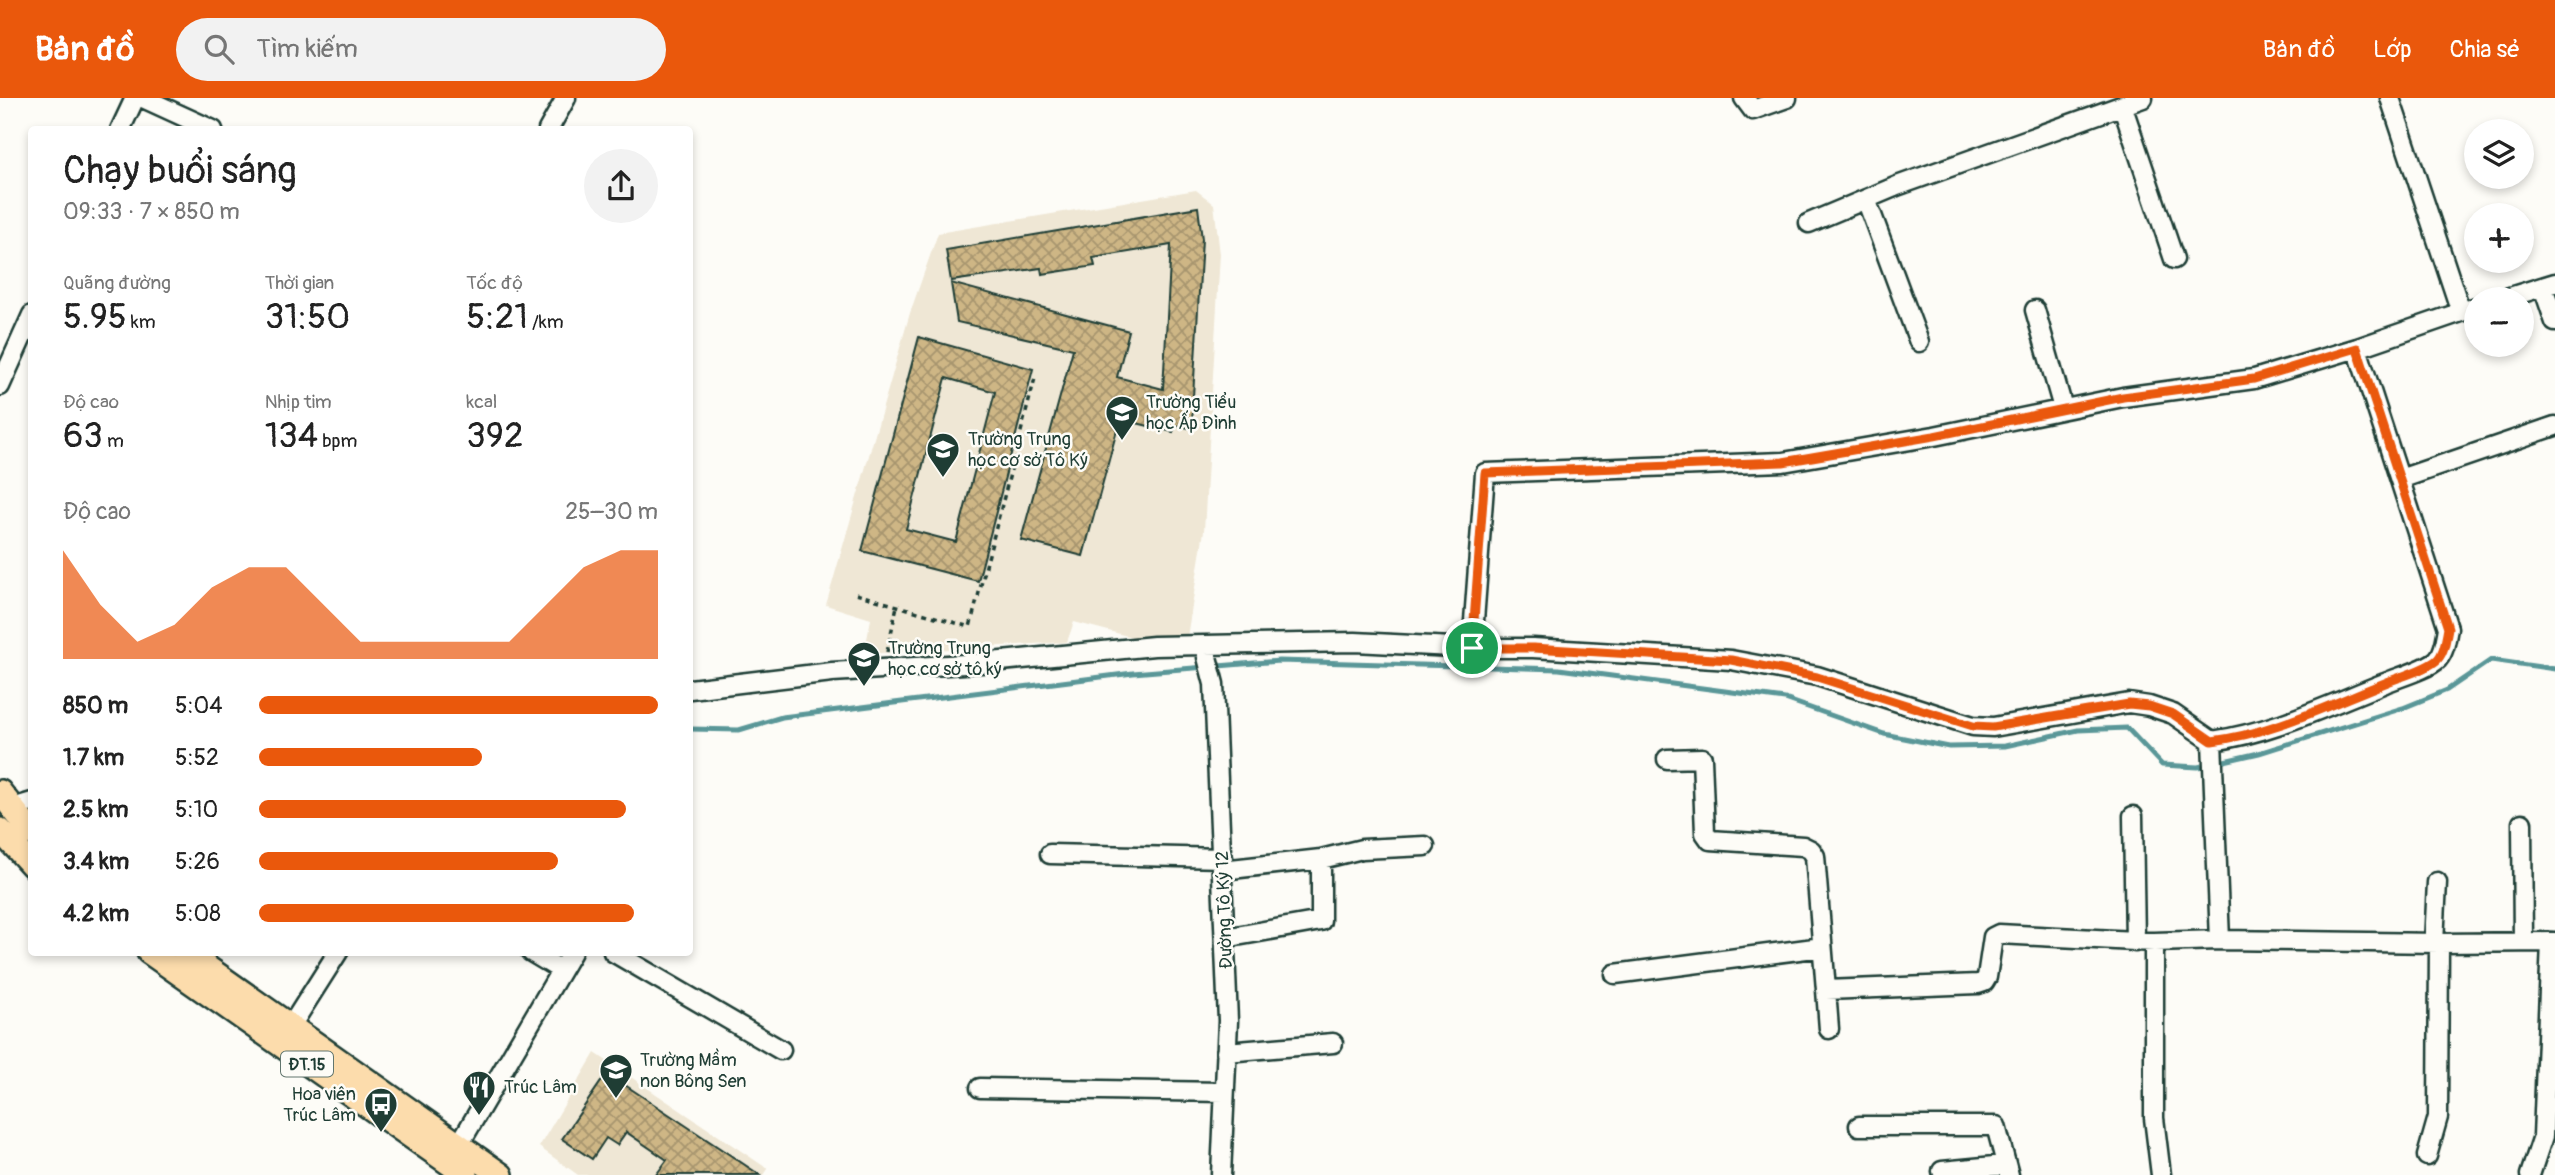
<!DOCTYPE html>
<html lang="vi">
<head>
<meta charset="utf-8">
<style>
  body { margin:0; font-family:Pangolin,sans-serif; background:#f2f2f2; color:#222; height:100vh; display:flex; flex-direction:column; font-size:26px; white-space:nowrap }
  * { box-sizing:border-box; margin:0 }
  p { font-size:23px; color:#767676 }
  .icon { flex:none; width:38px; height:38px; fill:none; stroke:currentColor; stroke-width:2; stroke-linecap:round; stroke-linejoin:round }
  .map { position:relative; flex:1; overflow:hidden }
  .sheet { position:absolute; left:28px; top:28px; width:665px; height:830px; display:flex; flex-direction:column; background:#fff; border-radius:7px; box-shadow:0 4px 10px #0003 }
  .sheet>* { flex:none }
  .controls { position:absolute; left:2464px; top:21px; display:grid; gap:14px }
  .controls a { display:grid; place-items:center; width:70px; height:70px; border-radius:50%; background:#fff; box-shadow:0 4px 10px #0003; font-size:35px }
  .pin { position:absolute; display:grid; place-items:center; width:60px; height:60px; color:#fff; margin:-30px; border:4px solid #fff; border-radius:50%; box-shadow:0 2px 7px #0007 }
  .round { display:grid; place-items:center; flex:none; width:74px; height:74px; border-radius:37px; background:#f2f2f2 }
  .headline { display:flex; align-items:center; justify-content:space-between; height:119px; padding:0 35px }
  h1 { font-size:38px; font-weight:600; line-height:52px }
  .figures { display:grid; grid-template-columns:repeat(3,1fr); gap:10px; height:119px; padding:7px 35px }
  .figures div { display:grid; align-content:center }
  .figures b { font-size:35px; font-weight:600 }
  .figures small { font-size:19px; font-weight:400 }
  .figures p { font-size:19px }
  .chart { height:196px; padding:14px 35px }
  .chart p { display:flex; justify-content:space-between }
  .chart svg { width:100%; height:126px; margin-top:7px; fill:#ea580c; opacity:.7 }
  ul { padding:0 35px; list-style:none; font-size:23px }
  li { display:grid; grid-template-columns:112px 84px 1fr; align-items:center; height:52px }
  li i { height:18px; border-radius:9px; background:#ea580c }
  header { display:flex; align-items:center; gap:42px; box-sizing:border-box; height:98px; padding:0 35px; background:#ea580c; color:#fff }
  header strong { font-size:33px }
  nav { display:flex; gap:38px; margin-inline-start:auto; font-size:24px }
  .search { width:490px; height:63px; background:#f2f2f2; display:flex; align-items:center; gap:18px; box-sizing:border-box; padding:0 24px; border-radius:38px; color:#767676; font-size:26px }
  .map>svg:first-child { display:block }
</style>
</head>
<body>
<header>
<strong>Bản đồ</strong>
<div class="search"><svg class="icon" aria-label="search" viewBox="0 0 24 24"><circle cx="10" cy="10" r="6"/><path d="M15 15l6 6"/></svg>Tìm kiếm</div>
<nav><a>Bản đồ</a><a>Lớp</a><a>Chia sẻ</a></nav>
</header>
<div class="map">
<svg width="2555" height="1077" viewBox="0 0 2555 1077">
  <defs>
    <pattern id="building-cross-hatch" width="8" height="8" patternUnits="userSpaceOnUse" patternTransform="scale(1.75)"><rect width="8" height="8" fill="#ceb685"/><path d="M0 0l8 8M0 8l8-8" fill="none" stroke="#a7956e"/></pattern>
  </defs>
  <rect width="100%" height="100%" fill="#fdfcf7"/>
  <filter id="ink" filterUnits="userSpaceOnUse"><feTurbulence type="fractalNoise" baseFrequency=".0143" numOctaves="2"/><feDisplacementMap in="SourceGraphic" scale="14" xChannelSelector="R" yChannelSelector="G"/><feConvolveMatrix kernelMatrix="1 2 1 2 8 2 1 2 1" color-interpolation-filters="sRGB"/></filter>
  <g filter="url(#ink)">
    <!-- built -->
    <path fill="#efe7d5" d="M1196 92 1214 106 1220 156 1204 433 1187 539 1139 541 1074 524 1067 544 864 556 871 521 826 507 910 215 938 135Z
      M595 955 768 1071 764 1077H578L539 1049Z"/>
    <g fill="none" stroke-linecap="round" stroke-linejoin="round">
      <!-- stream -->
      <path stroke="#5a9798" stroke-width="5" d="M690 631 739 632 782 619 1133 575 1279 563 1559 571 1785 601 1884 636 1949 649 2005 648 2078 632 2127 630 2162 667 2198 669 2259 655 2403 610 2447 592 2491 562 2555 571"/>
    </g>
    <!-- building -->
    <path fill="url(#building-cross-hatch)" stroke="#1f3d34" stroke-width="2" fill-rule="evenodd" d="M1198 109 1202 141 1193 299H1197L1189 330 1175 327 1173 334 1120 321 1083 458 1021 442 1073 251 957 224 951 185 1129 233 1117 279 1163 291 1171 147 1093 160 1095 168 1042 176 1041 170 951 183 946 152Z
      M919 239 1033 271 978 483 862 453ZM946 280 995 294 956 444 906 431Z
      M607 975 760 1077H656L667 1062 626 1034 617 1047 606 1040 592 1061 562 1041Z"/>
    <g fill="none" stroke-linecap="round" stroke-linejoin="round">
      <defs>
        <path id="minor" d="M143 0 213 32
          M1744 0 1753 12 1787 0
          M2390 0 2461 214
          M2122 7 2174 161
          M120 32 135 0
          M548 32 566 0
          M1866 101 1919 244
          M1809 125 1897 88 2143 0
          M2543 189 2555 224
          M2503 201 2555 185
          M2035 212 2063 310
          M0 288 32 217
          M2400 381 2555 328
          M1207 547V559L1214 586 1228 923 1221 1077
          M1472 550 1485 375 1783 364 1934 338 2123 299 2254 281 2357 250 2476 209
          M690 591 832 574 981 565 1154 548 1355 544 1472 550H1533L1731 562 1817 578 1973 628 1993 629 2129 605 2149 608 2173 616 2212 643C2271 635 2329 607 2385 585 2399 579 2428 571 2438 561 2445 553 2446 540 2448 530L2357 250
          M2212 643 2220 842
          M1667 661 1702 660 1705 735 1710 742 1803 748 1811 752 1815 758 1826 892 1978 886 1984 884 1987 879 1993 839 1999 836 2154 844 2220 842 2439 845 2555 844
          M12 710 32 704
          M2133 718 2135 844
          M2522 725 2523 844
          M1050 756 1223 760
          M1222 772 1321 761 1362 751 1425 748
          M1225 840 1321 823V761
          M2154 844V1020L2161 1077
          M2434 845 2437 784
          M531 854 561 872
          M613 854 781 952
          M1615 876 1822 849
          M1826 892 1829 931
          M291 928 338 854
          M1226 954 1333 945
          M980 990 1224 994
          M1859 1028H1996L2009 1077
          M459 1047 572 854
          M2427 1058 2438 1019 2439 845
          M1942 1073 2005 1067
          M2530 1077 2543 1038 2551 844"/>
        <path id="major" d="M0 694 32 735
          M0 732 32 767
          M149 854 466 1077
          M185 854 501 1077"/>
      </defs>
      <!-- minor casing -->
      <use href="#minor" stroke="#1f3d34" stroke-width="23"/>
      <!-- major casing -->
      <use href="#major" stroke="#1f3d34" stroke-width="28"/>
      <!-- path -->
      <path stroke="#1f3d34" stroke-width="3.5" stroke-dasharray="5 5" stroke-linecap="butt" d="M856 496 970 529 1035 280
        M887 554 897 508"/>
      <!-- minor -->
      <use href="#minor" stroke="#fdfcf7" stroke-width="18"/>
      <!-- major -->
      <use href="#major" stroke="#fcdcac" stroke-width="23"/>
    </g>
  </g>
  <g fill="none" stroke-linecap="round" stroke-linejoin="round" filter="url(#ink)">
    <defs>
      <path id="route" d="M2357 250 2448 530C2446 540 2445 553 2438 561 2428 571 2399 579 2385 585 2329 607 2271 636 2212 643L2173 616 2149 608 2129 606 1993 629 1973 628 1817 579 1731 562 1533 550H1472L1485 375 1783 364 1934 338 2123 299 2254 281Z"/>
    </defs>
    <!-- route casing -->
    <use href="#route" stroke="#fff" stroke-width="14"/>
    <!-- route -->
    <use href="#route" stroke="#ea580c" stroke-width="9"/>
  </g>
  <!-- icons -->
  <defs>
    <symbol id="school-pin" viewBox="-11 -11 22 30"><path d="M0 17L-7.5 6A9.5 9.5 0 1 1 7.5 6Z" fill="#1f3d34" stroke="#fdfcf7"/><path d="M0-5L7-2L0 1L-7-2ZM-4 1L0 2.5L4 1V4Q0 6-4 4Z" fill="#fff"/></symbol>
    <symbol id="restaurant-pin" viewBox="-11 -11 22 30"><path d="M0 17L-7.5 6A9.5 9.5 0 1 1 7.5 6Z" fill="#1f3d34" stroke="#fdfcf7"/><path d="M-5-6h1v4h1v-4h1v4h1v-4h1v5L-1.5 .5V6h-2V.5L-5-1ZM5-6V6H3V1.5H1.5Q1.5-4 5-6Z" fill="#fff"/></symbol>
    <symbol id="bus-pin" viewBox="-11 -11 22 30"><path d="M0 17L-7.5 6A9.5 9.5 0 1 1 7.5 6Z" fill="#1f3d34" stroke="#fdfcf7"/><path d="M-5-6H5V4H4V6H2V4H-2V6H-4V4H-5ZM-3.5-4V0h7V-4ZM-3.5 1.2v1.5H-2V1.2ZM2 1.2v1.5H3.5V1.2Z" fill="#fff"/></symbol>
  </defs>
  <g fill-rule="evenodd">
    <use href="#school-pin" x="1103" y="295" width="38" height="52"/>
    <use href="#school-pin" x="924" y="332" width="38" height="52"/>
    <use href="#school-pin" x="845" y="541" width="38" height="52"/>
    <use href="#school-pin" x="597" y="953" width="38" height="52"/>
    <use href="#restaurant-pin" x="460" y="970" width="38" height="52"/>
    <use href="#bus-pin" x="362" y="987" width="38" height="52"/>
  </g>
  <g text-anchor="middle" stroke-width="5" stroke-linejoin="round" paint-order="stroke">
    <!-- shield labels -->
    <rect fill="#fdfcf7" stroke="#62766e" stroke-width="2" x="281" y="953.5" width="52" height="25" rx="5"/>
    <g font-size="16" font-weight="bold" fill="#1f3d34">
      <text x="307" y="972">ĐT.15</text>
    </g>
    <!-- poi labels -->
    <g font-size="18" fill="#1f3d34" stroke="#fdfcf7" text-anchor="start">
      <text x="1146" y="310">Trường Tiểu<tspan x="1146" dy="21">học Ấp Đình</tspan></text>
      <text x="968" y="347">Trường Trung<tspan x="968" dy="21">học cơ sở Tô Ký</tspan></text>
      <text x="888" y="556">Trường Trung<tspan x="888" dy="21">học cơ sở tô ký</tspan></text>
      <text x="640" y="968">Trường Mầm<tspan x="640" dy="21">non Bông Sen</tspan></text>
      <text x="504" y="995">Trúc Lâm</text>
      <text x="356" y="1002" text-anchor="end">Hoa viên<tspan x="356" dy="21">Trúc Lâm</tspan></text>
    </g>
    <!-- street labels -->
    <g font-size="18" fill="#1f3d34" stroke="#fdfcf7">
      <text transform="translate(1224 812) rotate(-92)" y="6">Đường Tô Ký 12</text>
    </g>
  </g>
</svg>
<div class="controls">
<a><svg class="icon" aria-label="layers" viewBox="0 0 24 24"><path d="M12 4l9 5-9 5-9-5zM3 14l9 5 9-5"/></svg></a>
<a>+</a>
<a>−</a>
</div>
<div class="pin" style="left:1472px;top:550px;background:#1e9e55"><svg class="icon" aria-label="arrive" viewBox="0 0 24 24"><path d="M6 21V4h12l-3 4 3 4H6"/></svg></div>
<section class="sheet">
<div class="headline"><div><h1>Chạy buổi sáng</h1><p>09:33 · 7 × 850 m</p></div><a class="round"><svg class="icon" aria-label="share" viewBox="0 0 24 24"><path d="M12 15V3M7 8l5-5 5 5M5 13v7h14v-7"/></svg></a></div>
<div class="figures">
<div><p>Quãng đường</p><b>5.95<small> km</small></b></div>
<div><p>Thời gian</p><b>31:50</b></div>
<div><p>Tốc độ</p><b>5:21<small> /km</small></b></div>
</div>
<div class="figures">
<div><p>Độ cao</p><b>63<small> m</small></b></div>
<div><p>Nhịp tim</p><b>134<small> bpm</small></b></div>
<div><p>kcal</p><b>392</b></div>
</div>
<div class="chart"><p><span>Độ cao</span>25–30 m</p>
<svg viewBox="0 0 160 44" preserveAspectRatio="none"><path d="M0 44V6L10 25L20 38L30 32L40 19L50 12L60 12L70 25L80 38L90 38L100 38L110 38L120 38L130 25L140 12L150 6L160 6V44z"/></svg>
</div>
<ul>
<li><b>850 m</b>5:04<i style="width:100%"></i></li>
<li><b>1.7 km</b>5:52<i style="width:56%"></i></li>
<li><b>2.5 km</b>5:10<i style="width:92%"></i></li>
<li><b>3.4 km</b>5:26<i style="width:75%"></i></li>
<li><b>4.2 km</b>5:08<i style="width:94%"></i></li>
</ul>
</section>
</div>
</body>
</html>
